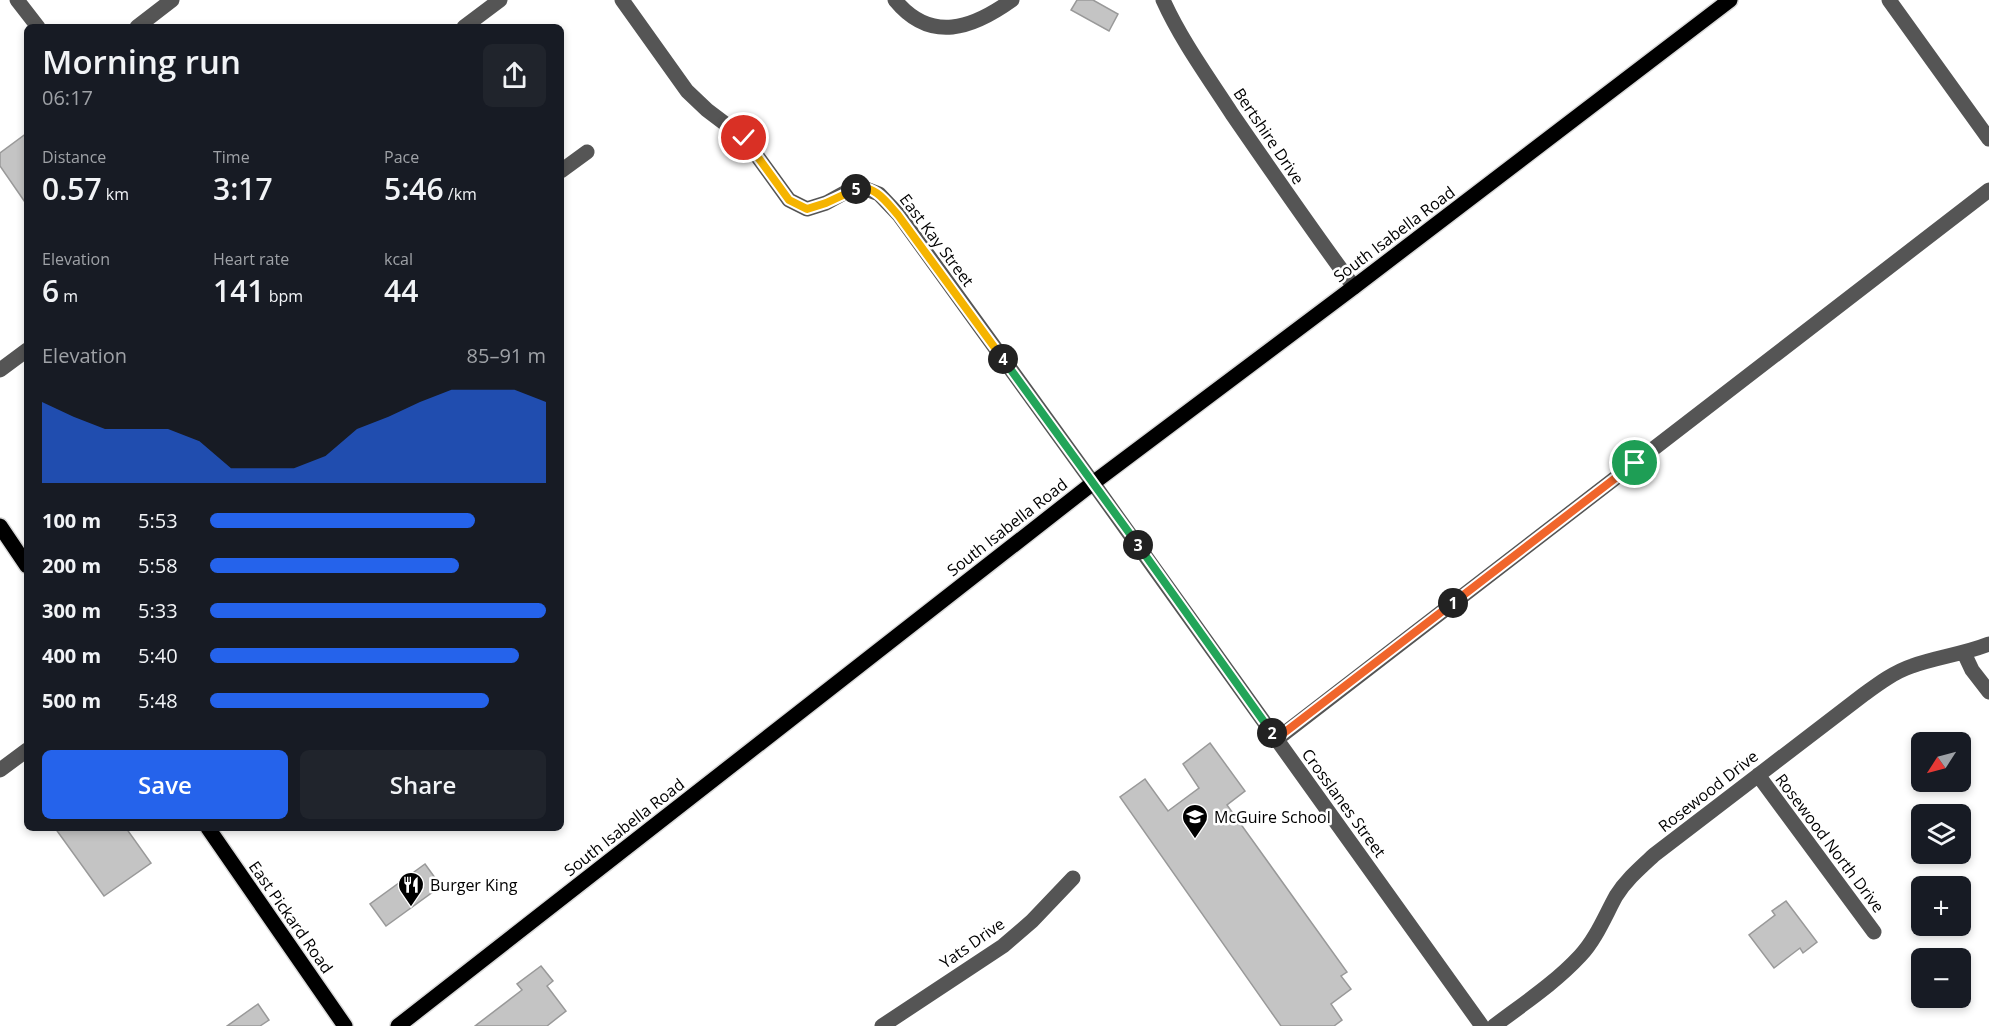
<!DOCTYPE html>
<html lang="en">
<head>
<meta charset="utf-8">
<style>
  body { margin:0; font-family:"Open Sans",sans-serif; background:#20242c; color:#f1f3f6; height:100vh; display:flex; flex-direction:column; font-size:22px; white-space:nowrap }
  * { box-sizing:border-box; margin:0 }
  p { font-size:20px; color:#9ea1a6 }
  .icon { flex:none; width:33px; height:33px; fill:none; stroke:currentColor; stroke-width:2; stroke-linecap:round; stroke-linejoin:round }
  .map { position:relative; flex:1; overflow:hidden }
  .panel { position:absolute; left:24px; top:24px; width:540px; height:807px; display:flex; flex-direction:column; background:#171b24; border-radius:9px; box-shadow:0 3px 9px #0003 }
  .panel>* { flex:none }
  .needle { width:39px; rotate:234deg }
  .fabs { position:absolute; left:1911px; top:732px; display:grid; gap:12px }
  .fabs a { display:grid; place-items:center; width:60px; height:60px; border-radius:9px; background:#171b24; box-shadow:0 3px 9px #0003; font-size:30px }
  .pin { position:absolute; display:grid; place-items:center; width:51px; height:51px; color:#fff; margin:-26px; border:3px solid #fff; border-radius:50%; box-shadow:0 2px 6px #0007 }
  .km { position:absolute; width:30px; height:30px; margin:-15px; border-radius:50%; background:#222; color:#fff; font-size:16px; line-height:30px; text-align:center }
  .round { display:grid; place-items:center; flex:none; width:63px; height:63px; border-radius:9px; background:#20242c }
  .headline { display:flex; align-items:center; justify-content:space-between; height:102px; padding:0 18px }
  h1 { font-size:33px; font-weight:600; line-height:45px }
  .figures { display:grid; grid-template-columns:repeat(3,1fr); gap:9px; height:102px; padding:6px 18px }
  .figures div { display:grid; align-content:center }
  .figures b { font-size:30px; font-weight:600 }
  .figures small { font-size:16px; font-weight:400 }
  .figures p { font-size:16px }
  .chart { height:168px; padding:12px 18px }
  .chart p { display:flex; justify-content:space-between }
  .chart svg { width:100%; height:108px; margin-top:6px; fill:#2563eb; opacity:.7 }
  .cta { display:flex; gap:12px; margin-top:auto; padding:12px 18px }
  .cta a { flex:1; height:69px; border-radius:9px; background:#2563eb; color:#fff; font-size:24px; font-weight:600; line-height:69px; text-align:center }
  .cta a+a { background:#20242c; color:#f1f3f6 }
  ul { padding:0 18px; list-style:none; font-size:20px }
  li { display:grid; grid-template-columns:96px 72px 1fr; align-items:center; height:45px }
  li i { height:15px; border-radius:8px; background:#2563eb }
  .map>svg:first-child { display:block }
</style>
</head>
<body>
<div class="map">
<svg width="1989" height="1026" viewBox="0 0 1989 1026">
  <rect width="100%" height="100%" fill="#fff"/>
  <!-- building -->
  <path fill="#c4c4c4" stroke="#999" stroke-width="1.5" d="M1077 0H1093L1118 14 1109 31 1071 10Z
    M27 133V205L0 166V153Z
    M1210 743 1245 791 1227 805 1347 972 1341 976 1351 989 1331 1004 1342 1020 1334 1026H1281L1120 797 1145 779 1168 811 1199 788 1183 764Z
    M55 828H126L151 863 104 896Z
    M425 864 441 886 386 926 370 904Z
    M1786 901 1817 942 1803 953 1800 948 1774 968 1749 935 1775 915 1772 911Z
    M541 966 553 981 547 986 566 1011 547 1026H475L522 990 517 984Z
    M258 1004 269 1020 260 1026H227Z"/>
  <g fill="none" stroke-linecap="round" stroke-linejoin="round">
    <defs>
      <path id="major" d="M0 526 27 566
        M208 828 345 1026
        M398 1026 1093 483 1354 287 1730 0"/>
    </defs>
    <!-- major casing -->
    <use href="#major" stroke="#dbdbdb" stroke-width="18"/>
    <!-- minor -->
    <path stroke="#555" stroke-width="15" d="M17 0 38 27
      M622 0 687 91 707 110 744 138 789 200 807 209 826 203 846 192 861 187 879 194 899 215 1093 483 1482 1026
      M895 0C931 44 973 28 1012 0
      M1163 0C1181 40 1208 77 1232 114 1272 172 1312 230 1354 287
      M1889 0 1989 139
      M137 27 172 0
      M464 27 500 0
      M561 171 587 152
      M0 370 27 350
      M1964 653 1972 670 1989 692
      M1277 739 1989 190
      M0 770 27 750
      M1758 775 1874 932
      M882 1026 1003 946 1032 921 1073 878
      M1494 1026C1523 1004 1555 983 1580 956 1596 939 1605 916 1616 896 1626 880 1640 868 1654 855L1863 695C1878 684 1894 672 1912 666 1937 657 1964 654 1989 644"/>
    <!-- major -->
    <use href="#major" stroke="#000" stroke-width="15"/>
  </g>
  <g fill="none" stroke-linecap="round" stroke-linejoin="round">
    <defs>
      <path id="split-1" d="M1453 603 1635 463"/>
      <path id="split-2" d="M1272 733 1276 739 1453 603"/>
      <path id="split-3" d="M1138 545 1272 733"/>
      <path id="split-4" d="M1003 359 1138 545"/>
      <path id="split-5" d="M856 189C874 183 888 204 898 215L1003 359"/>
      <path id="split-6" d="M744 138 789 200 807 209 826 203 856 189"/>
    </defs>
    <!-- split-1 casing -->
    <use href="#split-1" stroke="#fff" stroke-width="12"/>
    <!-- split-2 casing -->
    <use href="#split-2" stroke="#fff" stroke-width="12"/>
    <!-- split-3 casing -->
    <use href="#split-3" stroke="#fff" stroke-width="12"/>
    <!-- split-4 casing -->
    <use href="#split-4" stroke="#fff" stroke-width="12"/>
    <!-- split-5 casing -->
    <use href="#split-5" stroke="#fff" stroke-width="12"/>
    <!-- split-6 casing -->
    <use href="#split-6" stroke="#fff" stroke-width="12"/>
    <!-- split-1 -->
    <use href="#split-1" stroke="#f0652b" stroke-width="8"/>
    <!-- split-2 -->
    <use href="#split-2" stroke="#f0652b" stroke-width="8"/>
    <!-- split-3 -->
    <use href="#split-3" stroke="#22a559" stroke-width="8"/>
    <!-- split-4 -->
    <use href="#split-4" stroke="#22a559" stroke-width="8"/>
    <!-- split-5 -->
    <use href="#split-5" stroke="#f5b400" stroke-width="8"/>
    <!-- split-6 -->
    <use href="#split-6" stroke="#f5b400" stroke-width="8"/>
  </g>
  <!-- icons -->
  <defs>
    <symbol id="school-pin" viewBox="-11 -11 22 30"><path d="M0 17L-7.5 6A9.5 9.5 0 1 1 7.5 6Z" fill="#000" stroke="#fff"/><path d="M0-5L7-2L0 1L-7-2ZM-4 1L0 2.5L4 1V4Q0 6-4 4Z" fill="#fff"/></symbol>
    <symbol id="restaurant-pin" viewBox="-11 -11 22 30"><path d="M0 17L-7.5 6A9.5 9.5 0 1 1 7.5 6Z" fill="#000" stroke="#fff"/><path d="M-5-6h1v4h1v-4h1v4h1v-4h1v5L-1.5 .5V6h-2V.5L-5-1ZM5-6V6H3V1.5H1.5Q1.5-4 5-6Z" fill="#fff"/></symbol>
  </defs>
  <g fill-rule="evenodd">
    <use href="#school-pin" x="1180" y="802" width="30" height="40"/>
    <use href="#restaurant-pin" x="396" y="870" width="30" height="40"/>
  </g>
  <g text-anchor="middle" stroke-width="5" stroke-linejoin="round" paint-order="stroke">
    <!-- street labels -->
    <g font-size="16" fill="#000" stroke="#fff">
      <text transform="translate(1269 136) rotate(56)" y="6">Bertshire Drive</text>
      <text transform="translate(1394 234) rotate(-37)" y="6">South Isabella Road</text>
      <text transform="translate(937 240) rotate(53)" y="6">East Kay Street</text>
      <text transform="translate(1007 527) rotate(-38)" y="6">South Isabella Road</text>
      <text transform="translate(1708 791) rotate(-38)" y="6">Rosewood Drive</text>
      <text transform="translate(1344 803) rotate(54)" y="6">Crosslanes Street</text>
      <text transform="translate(624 827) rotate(-38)" y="6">South Isabella Road</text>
      <text transform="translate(1830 843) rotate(53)" y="6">Rosewood North Drive</text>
      <text transform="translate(291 917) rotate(55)" y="6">East Pickard Road</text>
      <text transform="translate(972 943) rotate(-35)" y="6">Yats Drive</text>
    </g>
    <!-- poi labels -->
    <g font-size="16" fill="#000" stroke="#fff" text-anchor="start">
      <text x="1214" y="823">McGuire School</text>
      <text x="430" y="891">Burger King</text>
    </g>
  </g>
</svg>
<div class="fabs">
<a><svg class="needle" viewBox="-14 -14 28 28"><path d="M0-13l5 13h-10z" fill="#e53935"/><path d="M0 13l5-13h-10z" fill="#9ea1a6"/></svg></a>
<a><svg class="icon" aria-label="layers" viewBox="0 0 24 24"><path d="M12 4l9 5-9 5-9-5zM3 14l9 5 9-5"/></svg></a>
<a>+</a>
<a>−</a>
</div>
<div class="pin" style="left:1635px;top:463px;background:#1e9e55"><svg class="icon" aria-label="arrive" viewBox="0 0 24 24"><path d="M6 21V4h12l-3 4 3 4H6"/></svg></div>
<div class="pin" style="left:744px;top:138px;background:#d93025"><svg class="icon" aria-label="check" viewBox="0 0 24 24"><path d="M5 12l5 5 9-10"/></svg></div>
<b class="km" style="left:1453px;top:603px">1</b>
<b class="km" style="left:1272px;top:733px">2</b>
<b class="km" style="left:1138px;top:545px">3</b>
<b class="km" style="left:1003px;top:359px">4</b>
<b class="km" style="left:856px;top:189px">5</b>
<section class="panel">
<div class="headline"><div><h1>Morning run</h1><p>06:17</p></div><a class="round"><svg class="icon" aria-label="share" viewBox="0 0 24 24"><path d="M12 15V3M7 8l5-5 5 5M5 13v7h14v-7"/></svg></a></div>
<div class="figures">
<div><p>Distance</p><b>0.57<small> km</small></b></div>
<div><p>Time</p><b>3:17</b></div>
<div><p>Pace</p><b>5:46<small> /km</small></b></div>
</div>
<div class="figures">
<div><p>Elevation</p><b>6<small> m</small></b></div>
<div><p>Heart rate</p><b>141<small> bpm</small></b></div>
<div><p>kcal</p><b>44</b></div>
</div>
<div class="chart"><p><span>Elevation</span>85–91 m</p>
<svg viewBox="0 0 160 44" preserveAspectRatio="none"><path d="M0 44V11L10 17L20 22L30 22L40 22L50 27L60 38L70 38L80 38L90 33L100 22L110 17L120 11L130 6L140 6L150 6L160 11V44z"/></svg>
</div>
<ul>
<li><b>100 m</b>5:53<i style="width:79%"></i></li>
<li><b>200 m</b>5:58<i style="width:74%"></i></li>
<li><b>300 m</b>5:33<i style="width:100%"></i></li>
<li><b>400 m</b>5:40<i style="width:92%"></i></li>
<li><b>500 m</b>5:48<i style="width:83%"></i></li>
</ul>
<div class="cta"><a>Save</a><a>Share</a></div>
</section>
</div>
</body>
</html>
